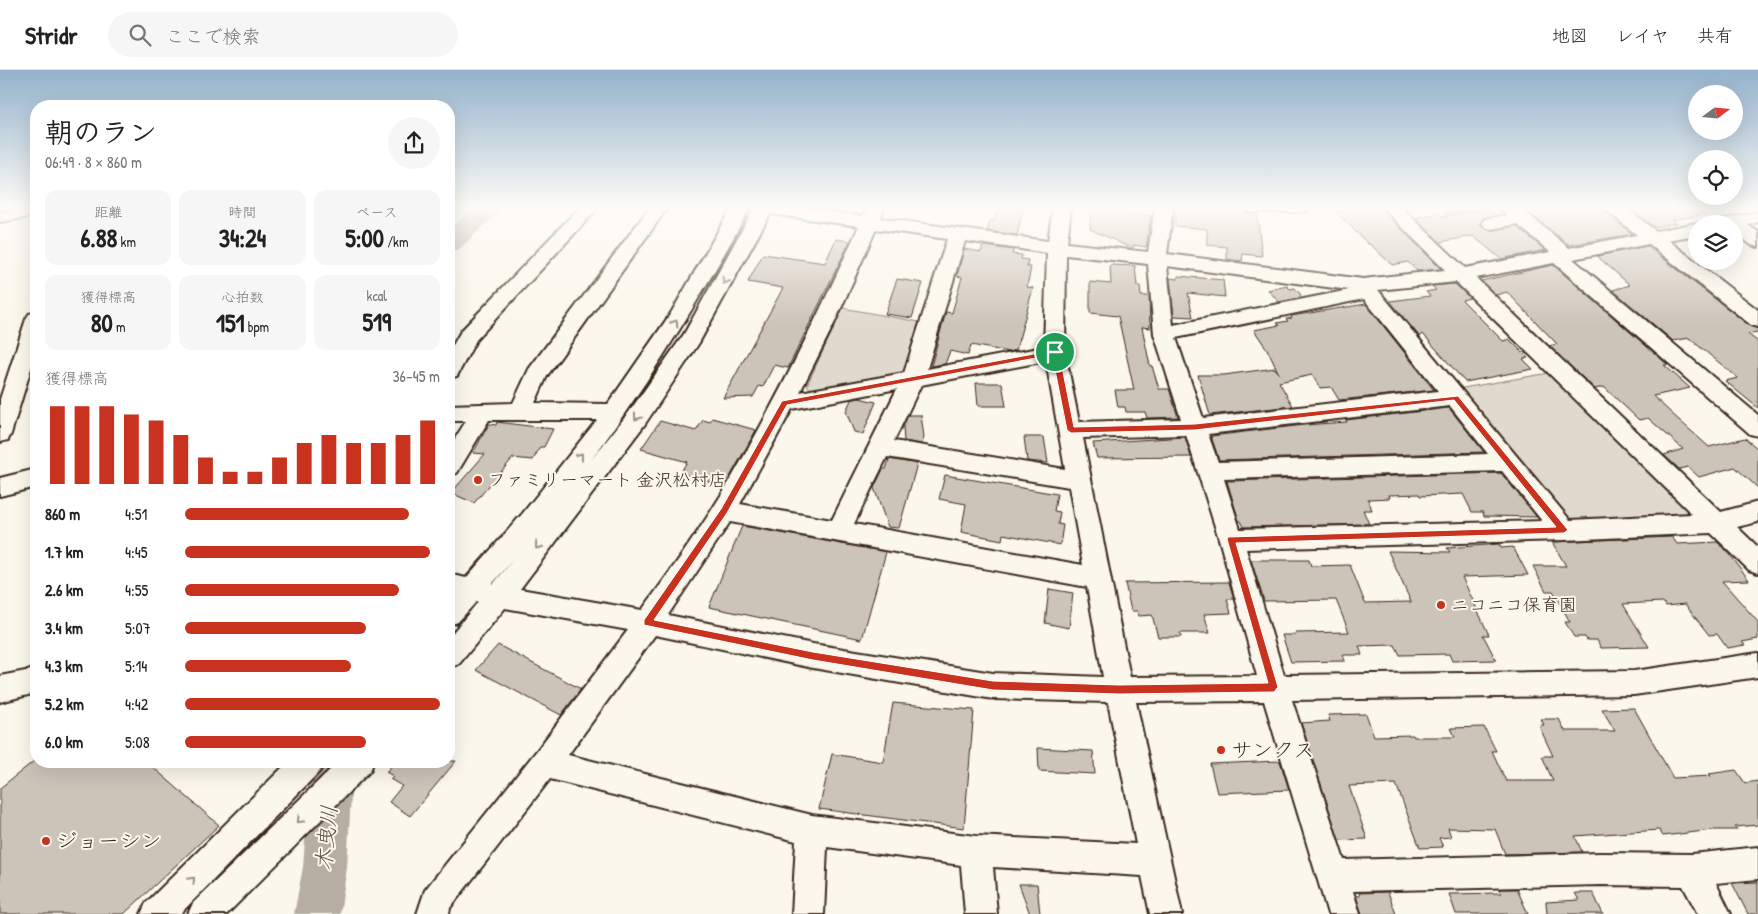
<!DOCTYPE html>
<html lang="ja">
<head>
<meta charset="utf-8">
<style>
  body { margin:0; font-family:"Patrick Hand","Klee One",sans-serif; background:#f6f6f6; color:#222; height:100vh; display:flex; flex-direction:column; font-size:19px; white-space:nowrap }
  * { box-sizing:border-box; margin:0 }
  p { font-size:16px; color:#767676 }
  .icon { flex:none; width:28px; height:28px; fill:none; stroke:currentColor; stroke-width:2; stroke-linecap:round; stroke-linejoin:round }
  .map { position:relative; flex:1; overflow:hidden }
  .sheet { position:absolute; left:30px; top:30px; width:425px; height:668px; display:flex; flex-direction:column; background:#fff; border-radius:20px; box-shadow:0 5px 20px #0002 }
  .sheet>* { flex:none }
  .needle { width:32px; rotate:74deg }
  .controls { position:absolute; left:1688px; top:15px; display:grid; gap:10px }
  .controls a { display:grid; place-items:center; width:55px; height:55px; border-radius:50%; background:#fff; box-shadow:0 5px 20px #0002; font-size:25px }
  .pin { position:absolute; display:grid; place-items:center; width:42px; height:42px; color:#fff; margin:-21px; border:2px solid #fff; border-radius:50%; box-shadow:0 1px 5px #0007 }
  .round { display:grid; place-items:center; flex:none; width:52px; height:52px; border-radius:26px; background:#f6f6f6 }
  .overview { display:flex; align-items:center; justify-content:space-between; height:85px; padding:0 15px }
  h1 { font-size:28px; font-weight:700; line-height:38px }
  .stats { display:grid; grid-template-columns:repeat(3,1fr); gap:8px; height:85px; padding:5px 15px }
  .stats div { display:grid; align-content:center; border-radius:12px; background:#f6f6f6; text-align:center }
  .stats b { font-size:25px; font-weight:700 }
  .stats small { font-size:14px; font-weight:400 }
  .stats p { font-size:14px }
  .chart { height:140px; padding:10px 15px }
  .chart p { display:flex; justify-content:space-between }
  .chart svg { width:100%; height:90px; margin-top:5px; stroke:#c8321e; stroke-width:6 }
  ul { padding:0 15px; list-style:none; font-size:16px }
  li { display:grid; grid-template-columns:80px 60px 1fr; align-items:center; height:38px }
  li i { height:12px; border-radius:6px; background:#c8321e }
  header { display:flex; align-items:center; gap:30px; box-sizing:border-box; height:70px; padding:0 25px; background:#fff; border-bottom:1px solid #e0e0e0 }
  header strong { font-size:24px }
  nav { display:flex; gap:28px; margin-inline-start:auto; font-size:18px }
  .search { width:350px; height:45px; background:#f6f6f6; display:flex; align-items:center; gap:12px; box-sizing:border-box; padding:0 18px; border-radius:28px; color:#767676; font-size:19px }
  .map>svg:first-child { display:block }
</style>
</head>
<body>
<header>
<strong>Stridr</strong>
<div class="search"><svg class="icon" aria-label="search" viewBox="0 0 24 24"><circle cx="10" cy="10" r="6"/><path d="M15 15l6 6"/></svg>ここで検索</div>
<nav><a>地図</a><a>レイヤ</a><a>共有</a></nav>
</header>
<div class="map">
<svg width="1758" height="844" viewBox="0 0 1758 844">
  <rect width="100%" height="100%" fill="#fbf7ec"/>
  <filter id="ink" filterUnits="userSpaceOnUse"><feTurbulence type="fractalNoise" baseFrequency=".02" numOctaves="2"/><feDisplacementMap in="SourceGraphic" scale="10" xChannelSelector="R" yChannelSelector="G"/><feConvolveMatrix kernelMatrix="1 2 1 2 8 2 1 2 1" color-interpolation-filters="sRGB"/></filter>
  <g filter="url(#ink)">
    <!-- green -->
    <path fill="#dfd9ce" stroke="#8d8276" d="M843 238 925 253 905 302 813 322 807 315Z
      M1549 303 1688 440 1687 447 1573 450 1561 445 1457 319Z"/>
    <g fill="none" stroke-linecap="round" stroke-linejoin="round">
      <!-- stream -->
      <path stroke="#85796d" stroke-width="5" d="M1446 144 1488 137"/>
      <!-- river -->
      <path fill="#b6aea2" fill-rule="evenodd" d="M474 137H504L458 180 449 182V160Z
        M311 691H353L347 797 340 844H294L303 797Z"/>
    </g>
    <!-- building -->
    <path fill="#ccc4b9" stroke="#3b2a1e" d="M998 137 1023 140 1017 165 987 161 990 151H994Z
      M1091 137H1115L1114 142 1151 146 1146 177 1133 175V178H1131L1090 159Z
      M1175 137H1211L1243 140 1246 143 1257 144 1262 186 1243 184 1242 191 1227 189V177L1207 175V159L1175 156Z
      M1368 137H1380L1441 199 1417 201 1408 192 1392 195 1370 174H1368L1336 142Z
      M1497 137 1503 144 1484 148 1480 153 1484 158 1491 161 1516 156 1545 180 1501 189 1473 166 1440 172 1415 148 1439 143 1443 147Z
      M1522 137H1602L1606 142 1632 164 1569 175Z
      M1637 137H1702L1703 144 1672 150 1676 153 1654 157 1629 138Z
      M836 169 850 171 788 298 774 295 763 317 759 316 753 327 723 328 783 218 748 212 763 184 825 193Z
      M983 176 1013 180 1012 184 1022 185 1021 189 1028 190 1027 197H1031L1027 217 1033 218 1016 280 1009 282 971 275 968 285 950 281 945 294 931 296 946 242 952 243 962 207 957 206 964 179 981 182Z
      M1647 176 1750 256 1758 259V262L1748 264 1758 272V338L1725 311 1738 308 1689 268 1673 271 1613 220 1630 215 1597 186Z
      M1110 195 1135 196 1137 216H1140L1141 226H1149L1150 258 1142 257 1150 296H1152L1159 319H1169L1178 347 1147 348 1145 342H1126L1125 337H1118L1115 320H1134L1118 246 1090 243V212L1111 214Z
      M1553 195 1668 295H1664L1690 318 1653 326 1670 342 1709 377 1745 368 1758 379V418L1735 397 1699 407 1688 397 1679 399 1664 385 1683 379 1648 348 1639 350 1604 317 1595 319 1549 276 1557 274 1507 222 1496 225 1481 211Z
      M1178 206 1223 210 1225 227 1188 223 1193 247 1174 246 1170 208 1178 209Z
      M897 209 923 213 912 248 885 244Z
      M1455 214 1470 228 1462 230 1503 271 1509 269 1528 288 1523 289 1533 299 1465 312 1423 264 1420 267 1390 231 1430 226 1426 222 1436 220 1432 216Z
      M1287 216 1290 219 1295 218 1301 225 1299 228 1279 232 1268 220Z
      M1366 234 1434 320 1339 330 1331 317 1320 318 1312 305 1279 312 1293 336 1210 345 1198 305H1224L1275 298 1279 304 1267 279 1254 260 1280 255 1277 253 1288 251 1286 249 1292 248 1291 246Z
      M976 313H1002L1006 336H978Z
      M859 328 876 332 863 364 854 362 846 341 851 330Z
      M1449 338 1484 382 1219 390 1211 366 1304 355 1347 352 1346 350Z
      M908 345H921L924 367 922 374 904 371 903 357Z
      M712 348 756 360 725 416 680 403 687 392 641 379 660 351 696 361 703 350 710 352Z
      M497 352 553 359 544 377H540L533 390 513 388 474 433 451 423 485 384 473 383 489 354 496 355Z
      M1024 367H1044L1048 393 1027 391Z
      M1185 367 1191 387 1097 388 1093 373Z
      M889 389 917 394 899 458 888 457 874 418 883 399H886Z
      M1501 403 1537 447 1484 446 1483 442H1472L1463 424 1420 426 1419 424 1389 425 1390 428 1368 429 1372 440H1363L1369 454 1244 457 1241 451H1239L1227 411Z
      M945 405 1057 424 1054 441 1060 442 1058 454 1063 455 1060 475 1003 464 1002 470 961 462 966 434 939 429Z
      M742 456 886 482 862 569 709 537Z
      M1672 467 1677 474 1717 472 1728 482 1749 510 1722 511 1758 552V569L1742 572 1745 575 1727 578 1717 564 1709 565 1685 534 1666 536 1663 532 1623 534 1649 577 1601 578 1597 570H1587L1585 567H1574L1565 552H1570L1553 521H1546L1533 496H1566L1552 472Z
      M1499 474 1501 478 1513 477 1528 505 1462 507 1489 565H1483L1496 590 1452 591 1449 584 1400 585 1395 575 1359 576 1362 585H1343L1345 591 1291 592 1282 565H1296L1295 563 1349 562 1336 530 1264 531 1251 490H1309L1311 496 1350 495 1365 533 1411 532 1388 481 1450 482 1447 478Z
      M1229 512 1234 529H1227L1231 543 1204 544 1210 563H1180L1181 567H1158L1152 545 1139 546 1137 541H1131L1125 513Z
      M1049 519 1073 523 1069 558 1045 553Z
      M498 575 581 619 561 645 476 600Z
      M893 633 974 640 964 758 819 739 832 684 883 692Z
      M1634 638 1673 708 1711 706 1709 704 1736 700 1745 713 1758 711V755L1735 757 1737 760H1713L1663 766 1659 760 1575 766 1582 782 1505 784 1495 759 1448 758 1451 767 1439 768 1443 777 1420 778 1396 714 1349 716 1367 769 1339 770 1301 653 1330 651 1328 645 1366 644 1374 666 1413 665 1414 667H1455L1451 658 1484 657 1496 681H1492L1506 711H1553L1542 686H1553L1540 658V655H1544L1541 649H1559L1565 661H1615L1602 639Z
      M1038 678 1093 681 1095 704 1039 701Z
      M34 691H146L219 755 124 844H0V718Z
      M396 691H456L410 746 389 732 402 716 390 709 393 706 386 702Z
      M1280 691 1289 720 1217 723 1210 694Z
      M1758 812V844H1748L1732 813Z
      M1019 814H1037L1040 844H1030Z
      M1499 819H1517L1528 844H1456L1449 824 1501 823Z
      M1388 822 1396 844H1362L1356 826H1360L1359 823Z
      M1575 823H1593L1603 844H1547L1546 832 1579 830Z"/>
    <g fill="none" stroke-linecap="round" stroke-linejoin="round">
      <defs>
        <path id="minor" d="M29 137H36V146L0 152V142Z
          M580 137H599L476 270 457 306 449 308V282L461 261Z
          M650 137H668L547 306 535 333 608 334 671 243 732 137H750C703 225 651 309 592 389L629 342 684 264 753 140 751 137H797L863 146 868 137H884L881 148 1048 171 1053 137H1071L1067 173 1148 182 1155 137H1173L1167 184 1363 209 1445 200 1382 137H1401L1465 198 1550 182 1517 154 1491 159 1485 157 1482 153 1485 149 1507 145 1499 137H1519L1569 178 1637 165 1607 141 1604 137H1624L1656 161 1696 153 1697 154 1696 165 1668 170 1758 240V257L1751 255 1649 174 1573 189 1758 345V366L1750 364 1554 193 1476 208 1721 442 1758 432V452L1737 457 1758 477V503L1749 500 1711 463 1564 470 1246 479 1284 605 1634 601 1758 583V607L1634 625 1292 630 1344 790 1601 783 1692 784 1758 777V809L1716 813 1731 844H1698L1683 816 1601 815 1353 821 1360 844H1328L1264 631 1136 632 1182 844H1150L1142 806 993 797 997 844H965L961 795 827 777 824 844H792L796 771 550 709 450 838 449 844H417L425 820 538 679 628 560 505 538 459 594 449 598V567L478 532H476L458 552 449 555V504L466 508 523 443 597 350H489L457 403 449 406V378L466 351H449V335L513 333 529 299ZM770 144 859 156C820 242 779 326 732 407 705 453 674 497 642 540L520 519 645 354 699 273ZM876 159 947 169 904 303 800 322 835 252ZM965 171 1047 183 1044 277 927 299ZM1066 185 1148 194 1154 264 1181 349 1079 352 1065 282ZM1167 196 1349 220 1173 255ZM1456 212 1692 444 1570 450 1378 220ZM1364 229 1438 321 1203 348 1176 268ZM1046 291 1065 399 894 371 921 315ZM897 319 832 450 740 434 792 339ZM1450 336 1488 384 1218 392 1208 364ZM1186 365 1219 469 1257 606 1130 607 1083 368ZM887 387 1069 417 1083 495 854 454ZM1502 401 1542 451 1240 459 1224 409ZM730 452 1087 517 1103 607 993 603 813 574 668 545ZM513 490 493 514H492ZM655 565 813 598 993 629 1108 632 1136 774 976 766 812 745 568 685Z
          M1243 137H1309L1306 141 1300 142H1252L1246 141Z
          M1758 142V152L1748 155 1758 162V177L1751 175 1734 161V154H1717L1720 150Z
          M36 242V282L11 364 8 370 0 372V329L26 249 29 244Z
          M36 399V417L0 426V408Z
          M36 599V623L0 632V606Z
          M289 691H324L320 701 180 844H141L146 833Z
          M339 691H374L370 701 227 844H188L193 833Z"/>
      </defs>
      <!-- minor casing -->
      <use href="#minor" stroke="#3b2a1e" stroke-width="4"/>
      <!-- minor -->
      <use href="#minor" fill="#fbf7ec" fill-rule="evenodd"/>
    </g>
    <!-- one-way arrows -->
    <defs><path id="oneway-chevron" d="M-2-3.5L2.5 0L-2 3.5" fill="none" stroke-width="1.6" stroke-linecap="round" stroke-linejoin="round" transform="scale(1.25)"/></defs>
    <g stroke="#9b9085">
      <use href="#oneway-chevron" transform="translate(725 211) rotate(120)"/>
      <use href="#oneway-chevron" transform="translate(675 253) rotate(-57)"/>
      <use href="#oneway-chevron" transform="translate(637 347) rotate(126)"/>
      <use href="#oneway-chevron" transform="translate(580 386) rotate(-53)"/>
      <use href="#oneway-chevron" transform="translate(538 476) rotate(128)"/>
      <use href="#oneway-chevron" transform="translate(300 750) rotate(135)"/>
      <use href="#oneway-chevron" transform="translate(192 810) rotate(-45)"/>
    </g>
  </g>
  <!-- sky -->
  <linearGradient id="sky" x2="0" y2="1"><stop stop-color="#94b2cc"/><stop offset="0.54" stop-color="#fdfbf6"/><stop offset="1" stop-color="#fdfbf6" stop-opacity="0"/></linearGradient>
  <rect width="1758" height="255" fill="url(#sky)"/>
  <!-- route -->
  <path fill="#c8321e" stroke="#fff" fill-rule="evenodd" d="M1055 280 1059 282 1074 357 1195 354 1458 326 1568 460 1564 463 1236 473 1278 617 1274 622 1119 624 993 620 813 590 644 555V550L721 439 782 331ZM1052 285 1067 360 1071 363 1195 360 1454 330 1556 457 1228 467 1227 469 1268 613 1119 615 993 611 813 582 654 550 727 443 787 335Z"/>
  <!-- markers -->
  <g fill="#c8321e" stroke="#fbf7ec" stroke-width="2">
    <circle cx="478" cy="410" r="5"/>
    <circle cx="1441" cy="535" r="5"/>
    <circle cx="1221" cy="680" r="5"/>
    <circle cx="46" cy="771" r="5"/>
  </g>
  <g text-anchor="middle" stroke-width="4" stroke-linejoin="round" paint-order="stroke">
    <!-- poi labels -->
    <g font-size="18" fill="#3b2a1e" stroke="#fbf7ec" text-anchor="start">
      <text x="488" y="416">ファミリーマート 金沢松村店</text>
      <text x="1451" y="541">ニコニコ保育園</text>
    </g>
    <!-- near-poi labels -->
    <g font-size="21" fill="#3b2a1e" stroke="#fbf7ec" text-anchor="start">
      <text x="1231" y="687">サンクス</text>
      <text x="56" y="778">ジョーシン</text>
    </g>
    <!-- near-water labels -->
    <g font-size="22" font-style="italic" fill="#605246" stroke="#fbf7ec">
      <text transform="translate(326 768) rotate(-85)" y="8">木曳川</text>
    </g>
  </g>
</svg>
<div class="controls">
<a><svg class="needle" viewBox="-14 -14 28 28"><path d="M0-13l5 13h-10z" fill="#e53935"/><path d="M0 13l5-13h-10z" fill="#767676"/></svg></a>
<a><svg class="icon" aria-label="locate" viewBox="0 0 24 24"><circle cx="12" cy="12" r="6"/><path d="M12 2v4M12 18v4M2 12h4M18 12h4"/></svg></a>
<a><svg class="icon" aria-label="layers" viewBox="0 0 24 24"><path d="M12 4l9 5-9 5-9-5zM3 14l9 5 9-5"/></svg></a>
</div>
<div class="pin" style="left:1055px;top:282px;background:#1e9e55"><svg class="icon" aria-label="arrive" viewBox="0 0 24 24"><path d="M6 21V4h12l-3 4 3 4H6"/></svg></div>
<section class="sheet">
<div class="overview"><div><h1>朝のラン</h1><p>06:49 · 8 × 860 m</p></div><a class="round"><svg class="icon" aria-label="share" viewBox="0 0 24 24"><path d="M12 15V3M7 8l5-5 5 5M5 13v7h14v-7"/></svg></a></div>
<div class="stats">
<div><p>距離</p><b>6.88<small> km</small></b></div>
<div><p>時間</p><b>34:24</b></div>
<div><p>ペース</p><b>5:00<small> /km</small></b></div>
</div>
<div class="stats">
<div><p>獲得標高</p><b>80<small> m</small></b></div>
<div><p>心拍数</p><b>151<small> bpm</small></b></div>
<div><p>kcal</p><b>519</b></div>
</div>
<div class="chart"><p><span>獲得標高</span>36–45 m</p>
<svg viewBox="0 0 160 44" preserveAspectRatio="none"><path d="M5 44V6M15 44V6M25 44V6M35 44V10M45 44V13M55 44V20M65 44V31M75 44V38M85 44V38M95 44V31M105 44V24M115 44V20M125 44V24M135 44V24M145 44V20M155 44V13"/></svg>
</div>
<ul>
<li><b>860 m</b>4:51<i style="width:88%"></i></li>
<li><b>1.7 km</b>4:45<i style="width:96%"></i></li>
<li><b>2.6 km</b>4:55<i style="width:84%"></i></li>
<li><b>3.4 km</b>5:07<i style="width:71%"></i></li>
<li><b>4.3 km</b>5:14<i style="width:65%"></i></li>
<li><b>5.2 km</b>4:42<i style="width:100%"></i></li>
<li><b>6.0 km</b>5:08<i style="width:71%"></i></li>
</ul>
</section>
</div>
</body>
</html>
